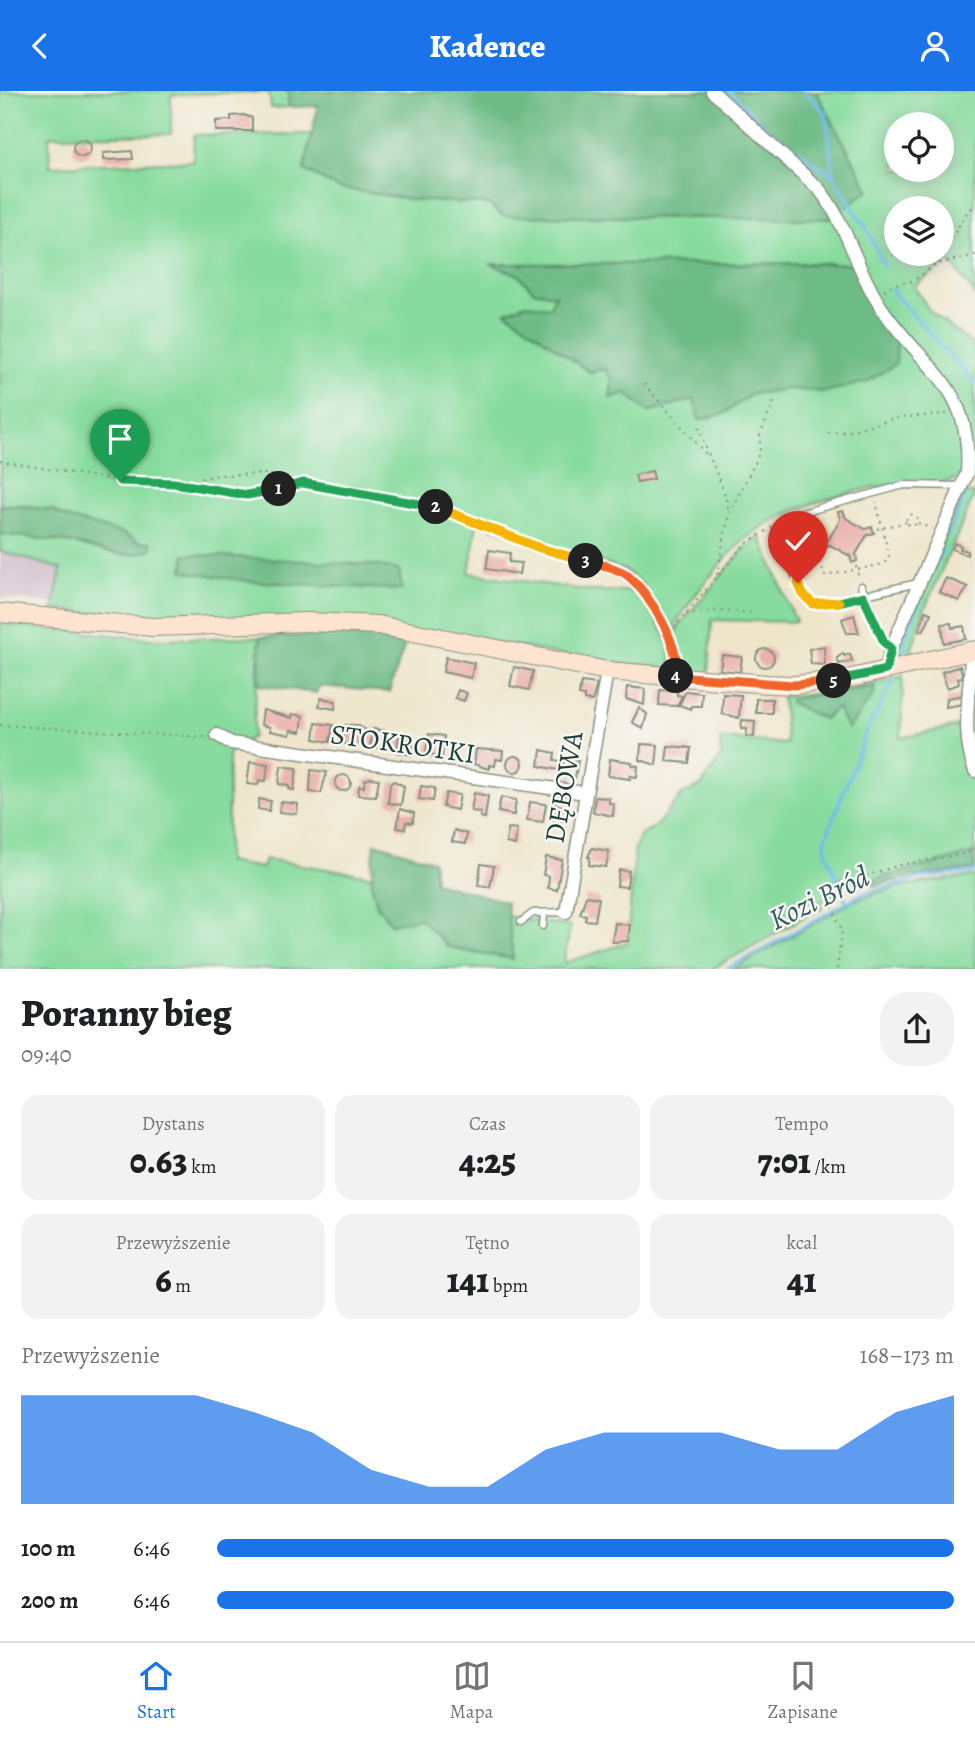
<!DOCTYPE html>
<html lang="pl">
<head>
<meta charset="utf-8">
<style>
  body { margin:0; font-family:Alegreya,serif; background:#f2f2f2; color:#202124; height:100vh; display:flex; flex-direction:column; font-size:26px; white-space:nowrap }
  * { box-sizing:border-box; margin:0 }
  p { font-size:23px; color:#757577 }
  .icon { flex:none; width:38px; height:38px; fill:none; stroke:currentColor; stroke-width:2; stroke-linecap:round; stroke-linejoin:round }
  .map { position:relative; height:878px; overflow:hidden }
  .side { display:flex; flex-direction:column; background:#fff; flex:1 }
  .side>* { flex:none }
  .tools { position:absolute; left:884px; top:21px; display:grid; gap:14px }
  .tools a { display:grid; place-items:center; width:70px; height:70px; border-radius:50%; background:#fff; box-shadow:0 4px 18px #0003; font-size:35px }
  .pin { position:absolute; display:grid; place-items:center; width:60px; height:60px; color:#fff; margin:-72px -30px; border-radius:50% 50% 50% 0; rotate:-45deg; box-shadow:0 0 7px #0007 }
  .pin .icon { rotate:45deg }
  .km { position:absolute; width:35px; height:35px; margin:-18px; border-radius:50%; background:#222; color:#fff; font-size:19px; line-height:35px; text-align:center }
  .round { display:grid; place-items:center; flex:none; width:74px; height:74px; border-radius:28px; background:#f2f2f2 }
  .headline { display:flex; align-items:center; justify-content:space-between; height:119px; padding:0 21px }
  h1 { font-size:38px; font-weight:800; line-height:52px }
  .stats { display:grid; grid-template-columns:repeat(3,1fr); gap:10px; height:119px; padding:7px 21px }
  .stats div { display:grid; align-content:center; border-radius:18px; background:#f2f2f2; text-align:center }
  .stats b { font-size:35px; font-weight:800 }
  .stats small { font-size:19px; font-weight:400 }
  .stats p { font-size:19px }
  .chart { height:196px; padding:14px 21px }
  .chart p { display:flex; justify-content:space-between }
  .chart svg { width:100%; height:126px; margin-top:7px; fill:#1a73e8; opacity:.7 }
  ul { padding:0 21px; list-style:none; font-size:23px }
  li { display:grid; grid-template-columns:112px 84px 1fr; align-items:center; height:52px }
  li i { height:18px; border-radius:9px; background:#1a73e8 }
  header { display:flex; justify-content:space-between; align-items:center; height:91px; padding:0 21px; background:#1a73e8; color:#fff; font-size:32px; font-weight:800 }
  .tab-bar { display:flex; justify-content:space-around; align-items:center; height:98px; border-top:2px solid #e0e0e0; background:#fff; font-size:19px; color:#757577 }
  .tab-bar a { display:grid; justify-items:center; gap:4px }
  .tab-bar .selected { color:#1a73e8 }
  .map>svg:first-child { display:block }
</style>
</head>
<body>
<header><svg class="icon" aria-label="back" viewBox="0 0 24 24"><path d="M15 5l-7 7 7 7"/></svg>Kadence<svg class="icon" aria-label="person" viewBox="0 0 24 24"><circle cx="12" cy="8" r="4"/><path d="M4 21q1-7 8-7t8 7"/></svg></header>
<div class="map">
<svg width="975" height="878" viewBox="0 0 975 878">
  <rect width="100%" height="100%" fill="#f6f6f2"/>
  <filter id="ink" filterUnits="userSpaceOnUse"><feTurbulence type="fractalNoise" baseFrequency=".0143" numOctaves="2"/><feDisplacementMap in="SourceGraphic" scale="14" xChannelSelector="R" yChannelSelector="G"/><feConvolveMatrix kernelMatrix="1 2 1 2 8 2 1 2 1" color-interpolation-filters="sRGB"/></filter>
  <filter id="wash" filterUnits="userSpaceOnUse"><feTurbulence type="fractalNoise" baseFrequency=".00686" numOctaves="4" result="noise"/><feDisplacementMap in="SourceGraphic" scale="28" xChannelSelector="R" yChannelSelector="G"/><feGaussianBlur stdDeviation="1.57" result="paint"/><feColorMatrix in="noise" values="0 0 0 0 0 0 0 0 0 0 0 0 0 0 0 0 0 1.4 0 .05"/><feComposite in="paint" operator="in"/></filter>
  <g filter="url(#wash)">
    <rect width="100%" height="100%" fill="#eee5cb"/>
    <!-- industrial -->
    <path fill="#d1bdca" d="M0 460 61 478 54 512 0 507Z"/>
    <!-- green -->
    <path fill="#87db9e" stroke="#538c69" stroke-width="2" fill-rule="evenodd" d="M0 0H288L289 16 271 17 269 1 171 4V43L49 45 50 75 193 70 194 44 312 43 304 79 413 109 489 113 502 125 828 128 869 98 816 0H975V204L950 170 914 195 929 219 975 256V387L962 383C948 398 914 390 895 393 851 400 788 415 753 442 721 467 692 507 670 541L643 494 625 479 477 432 469 482 592 500H635C650 518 675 552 670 577L593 570 469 546 53 519 61 478 0 460V443C20 445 40 448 60 450 87 453 127 473 151 458 124 442 98 438 69 428 46 420 26 409 0 415ZM896 33H942V79H896ZM896 117H942V163H896ZM831 172 897 245 825 301 788 298 752 303 723 323 699 329 694 308 682 310 626 302 604 278 589 281 507 221 526 213 550 216 555 204 534 200 517 183 492 173Z
      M969 402 975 403 925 517 910 563 897 565 900 559 896 556 962 405Z
      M760 445 796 531 712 529 709 583 689 582 677 550V537L743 459Z
      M0 533 154 548 260 546 253 646 229 661 227 771 262 777 265 768 371 785 377 817 420 827 448 856 513 868 507 825 570 835 564 872 627 852 635 757 641 743 655 736 683 703 701 695 721 665 720 647 786 653 782 605 834 601 903 585 901 647 959 635 975 691V762L851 797 846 785 830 792 834 803 821 810 823 816 712 878H0Z
      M975 785V878H734L855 809 899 795Z"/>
    <!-- forest -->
    <path fill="#6dbb85" stroke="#467c5c" stroke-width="2" d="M288 0H816L869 99 828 128 502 125 489 113 413 109 338 97 304 79 318 15 289 16Z
      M490 173H855L870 212 897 245 896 273 867 291 825 301 788 298 752 303 723 323 699 329 694 308 648 321 626 302 610 307 612 289 605 278 590 281 506 221 526 213 550 216 555 204 534 200 517 183Z
      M6 414 52 419 67 427 122 442 139 451H151V458C127 473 87 453 60 450 40 448 20 445 0 443V415Z
      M185 463 375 474 399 479 402 499 246 490 183 480Z
      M351 543 405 553 389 601 319 595 316 602 259 594 260 546Z
      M875 595 873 605 848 638 837 617 824 628 790 612V608Z
      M375 752 433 770 435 791 506 811 513 868 448 856 420 827 392 833C366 807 371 786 375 752Z
      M975 762V778L909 786 873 795 871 789Z"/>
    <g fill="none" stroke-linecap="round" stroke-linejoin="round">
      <!-- stream -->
      <path stroke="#6ebce8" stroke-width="3.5" d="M729 0 768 38 833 85 868 140 884 175
        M804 0 826 22 833 85
        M892 197 895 204 975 292
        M948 445 965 406
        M932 481 943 457
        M904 564 906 545 924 501
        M846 810 826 760 825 749 868 637 895 587
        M727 878 862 803 919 787 975 781"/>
    </g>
    <g id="blocks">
      <!-- building -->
      <path fill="#ebb0ab" d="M244 24 252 27V40H216V30L231 29V25Z
        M73 57a9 9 0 1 1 18 0a9 9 0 1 1-18 0Z
        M132 60 133 68 103 69V62Z
        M652 380 654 388 637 391 635 384Z
        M843 420 846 427 865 438 872 436 874 442 867 444 856 463 857 470 852 472 850 465 830 454 818 456 817 452 829 448 840 429 838 421Z
        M796 444 804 473 788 478 780 448Z
        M954 452 961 455 960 458 968 460 967 464 952 458Z
        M489 459 510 462 509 471 521 472 519 483 486 478Z
        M946 487 968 496 959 510 939 501Z
        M925 520 931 522 927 533 923 540H919Z
        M854 524 859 542H847L842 528Z
        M951 532 952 537 964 535 966 548 944 552 942 533Z
        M824 555 825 574 811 573 809 558Z
        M756 567a9 9 0 1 1 18 0a9 9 0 1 1-18 0Z
        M843 562 844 565 850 563 852 570 839 573 837 567Z
        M722 564 742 566 740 581 720 579Z
        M446 566 474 572 471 587 443 581Z
        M960 575 963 586 958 587 959 593 947 597 942 581Z
        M514 576 533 580 529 599 510 595Z
        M581 591 597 593 592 610 584 609V605L579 604Z
        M627 596 645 598 644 614 626 608Z
        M458 599 467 602 464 610 455 607Z
        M660 599 677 600V604L682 605 677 615 659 614Z
        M686 600 702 602 701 615H691V618L679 614Z
        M723 603 741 604 739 627 722 623Z
        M964 604 963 613 946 616 947 607Z
        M321 607 336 610 335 618 319 615Z
        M756 608H772V622H756Z
        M639 617 647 623 643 638 632 631Z
        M263 619 292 627V623L303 625 301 641 291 639 290 644 270 640V636L261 634Z
        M742 629 755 630 754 646 746 645 747 638H741Z
        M316 632 333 634 330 651 314 648Z
        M345 634H357L366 639 364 650 358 649 357 655 341 652Z
        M373 638 387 640 384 658 370 656Z
        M429 643 444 645 442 667 426 661Z
        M399 646 414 649 412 664 397 661Z
        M641 653 658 654 656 674 640 669Z
        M668 655 691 657 689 672 666 670Z
        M476 658 503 660 502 669 496 668 495 675 489 674V678L474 673Z
        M541 659 555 662 554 669 560 670 558 679 539 675Z
        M507 673a8 8 0 1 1 16 0a8 8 0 1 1-16 0Z
        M564 668 578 670 575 687 561 685Z
        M610 668 632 671V674L638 675 637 686 630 685V688L608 685Z
        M250 671 268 673 266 690 259 689 258 694 247 693Z
        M281 675 297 677 294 699 289 698V694L279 693Z
        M311 679 327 681 321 702 310 701Z
        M335 692a8 8 0 1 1 16 0a8 8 0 1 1-16 0Z
        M371 687 379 688 376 705 358 704 359 695 364 696 365 689Z
        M394 690 404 695 401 714 388 712 390 693Z
        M421 695 435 697 433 710 419 708Z
        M446 702 460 704 457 719 443 716Z
        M474 702 488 705 485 727 480 726 481 721 471 720Z
        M501 706 516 709 514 724 498 721Z
        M595 706 609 707V712L614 713 613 725 593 721Z
        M259 708 271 710 269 720 258 718Z
        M281 711 298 713 297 723 279 721Z
        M530 711 546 713 543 731 527 729Z
        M554 713 567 716 565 730 551 728Z
        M400 718 414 722 413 732 406 731 405 738 397 737Z
        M508 737 517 738 515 754 506 752Z
        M454 739 467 743 465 753 452 751Z
        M592 757 609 760 606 776 589 774 590 766H588Z
        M546 766 562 769 557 799 548 797 549 785 543 784Z
        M481 773 494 775 490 796 478 794Z
        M619 779 629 780 627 796 617 795Z
        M586 805 599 807 595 830 585 829 586 824 580 823Z
        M615 832 630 834 628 850 612 851Z"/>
    </g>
  </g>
  <g filter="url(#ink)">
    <use href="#blocks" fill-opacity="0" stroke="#869180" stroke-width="2"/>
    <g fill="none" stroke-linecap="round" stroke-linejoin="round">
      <defs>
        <path id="lane" d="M794 424 904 394 962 395
          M540 457C604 475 639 473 667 543 672 556 679 571 676 585
          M794 482C799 496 803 511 820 514L918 492
          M861 495 884 551 891 558
          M521 831 533 822 566 821
          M543 835 544 823"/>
        <path id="street" d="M712 0 819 98C848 134 856 179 881 216 922 278 973 293 967 382L891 558 886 579
          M971 559C971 601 960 640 975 680
          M217 644 231 652 585 702
          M566 821 607 580"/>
        <path id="secondary" d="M0 522 153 536 307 531 378 534 607 580 767 593 794 594 847 588 975 559"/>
      </defs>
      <!-- lane casing -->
      <use href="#lane" stroke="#869180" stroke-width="9"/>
      <!-- street casing -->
      <use href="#street" stroke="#869180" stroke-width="15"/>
      <!-- secondary casing -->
      <use href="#secondary" stroke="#869180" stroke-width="20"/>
      <!-- path -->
      <path stroke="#869180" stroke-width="2" stroke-dasharray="2 5" stroke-linecap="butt" d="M938 172 965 124 975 113
        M884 199 893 193 913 190 937 173 975 164
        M644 293 706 363
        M699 336C707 366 724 392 729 421
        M828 342 846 341 896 327 947 323
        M0 370 120 390 175 392 219 384 268 383 303 392 441 417 532 454
        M179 393 247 404 301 393
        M906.5 429a5.5 5.5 0 1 1 11 0a5.5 5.5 0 1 1-11 0Z
        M806 431 825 485 884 473 889 465 876 411
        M918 432 932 438
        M877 438 907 431
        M856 475 859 488
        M804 483 807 474 818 470
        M717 484 729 422 755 372 760 360V344L775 308
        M686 523 721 519 756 522
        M674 537 743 455 786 427
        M0 634 205 646
        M837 878 842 839 825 799 899 774 964 763 975 758"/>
      <!-- lane -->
      <use href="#lane" stroke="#fff" stroke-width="6"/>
      <!-- street -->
      <use href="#street" stroke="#fff" stroke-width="12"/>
      <!-- secondary -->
      <use href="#secondary" stroke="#fde4d1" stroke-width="18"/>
    </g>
  </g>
  <g fill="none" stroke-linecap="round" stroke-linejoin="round" filter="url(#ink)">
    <defs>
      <path id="split-1" d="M120 390 174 392 247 404 279 398"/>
      <path id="split-2" d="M279 398 303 392 436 416"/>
      <path id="split-3" d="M436 416 540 457 586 470"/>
      <path id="split-4" d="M586 470C599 473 616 476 627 484 649 501 682 557 676 585"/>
      <path id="split-5" d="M676 585 794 594 834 590"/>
      <path id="split-6" d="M834 590 886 579 891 558 884 551 863 505 839 511"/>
      <path id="split-7" d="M798 492 803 503 813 513 839 511"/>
    </defs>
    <!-- split-1 casing -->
    <use href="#split-1" stroke="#fff" stroke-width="14"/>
    <!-- split-2 casing -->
    <use href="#split-2" stroke="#fff" stroke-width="14"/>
    <!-- split-3 casing -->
    <use href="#split-3" stroke="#fff" stroke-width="14"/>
    <!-- split-4 casing -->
    <use href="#split-4" stroke="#fff" stroke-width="14"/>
    <!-- split-5 casing -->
    <use href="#split-5" stroke="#fff" stroke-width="14"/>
    <!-- split-6 casing -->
    <use href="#split-6" stroke="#fff" stroke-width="14"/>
    <!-- split-7 casing -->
    <use href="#split-7" stroke="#fff" stroke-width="14"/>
    <!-- split-1 -->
    <use href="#split-1" stroke="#22a559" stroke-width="9"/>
    <!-- split-2 -->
    <use href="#split-2" stroke="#22a559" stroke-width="9"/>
    <!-- split-3 -->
    <use href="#split-3" stroke="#f5b400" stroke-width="9"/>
    <!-- split-4 -->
    <use href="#split-4" stroke="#f0652b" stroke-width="9"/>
    <!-- split-5 -->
    <use href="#split-5" stroke="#f0652b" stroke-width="9"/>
    <!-- split-6 -->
    <use href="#split-6" stroke="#22a559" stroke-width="9"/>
    <!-- split-7 -->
    <use href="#split-7" stroke="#f5b400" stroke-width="9"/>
  </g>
  <g text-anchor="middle" stroke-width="5" stroke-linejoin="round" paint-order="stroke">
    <!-- street labels -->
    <g font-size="28" fill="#1f3d34" stroke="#f6f6f2">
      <text transform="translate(403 652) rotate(8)" y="10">STOKROTKI</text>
      <text transform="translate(563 696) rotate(-80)" y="10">DĘBOWA</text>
    </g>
    <!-- water labels -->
    <g font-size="30" font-style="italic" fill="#335d61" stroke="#f6f6f2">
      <text transform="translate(819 807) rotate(-26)" y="10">Kozi Bród</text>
    </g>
  </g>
</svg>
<div class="tools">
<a><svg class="icon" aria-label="locate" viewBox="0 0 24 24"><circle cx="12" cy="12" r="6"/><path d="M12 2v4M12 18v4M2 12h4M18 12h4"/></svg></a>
<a><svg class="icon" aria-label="layers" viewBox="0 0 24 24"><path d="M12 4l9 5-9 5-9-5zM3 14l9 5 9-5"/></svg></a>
</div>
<div class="pin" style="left:120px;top:390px;background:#1e9e55"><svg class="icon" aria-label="arrive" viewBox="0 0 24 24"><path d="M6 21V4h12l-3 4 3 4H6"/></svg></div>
<div class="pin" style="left:798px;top:492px;background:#d93025"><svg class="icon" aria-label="check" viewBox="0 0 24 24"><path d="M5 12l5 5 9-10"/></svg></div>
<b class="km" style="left:279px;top:398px">1</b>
<b class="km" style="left:436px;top:416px">2</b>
<b class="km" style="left:586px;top:470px">3</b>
<b class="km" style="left:676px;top:585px">4</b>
<b class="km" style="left:834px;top:590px">5</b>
</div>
<section class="side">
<div class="headline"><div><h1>Poranny bieg</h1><p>09:40</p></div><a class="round"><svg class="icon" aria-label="share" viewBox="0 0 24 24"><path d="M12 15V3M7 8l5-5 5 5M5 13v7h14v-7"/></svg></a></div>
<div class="stats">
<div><p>Dystans</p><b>0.63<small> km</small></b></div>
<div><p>Czas</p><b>4:25</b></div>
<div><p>Tempo</p><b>7:01<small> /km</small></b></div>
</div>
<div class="stats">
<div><p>Przewyższenie</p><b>6<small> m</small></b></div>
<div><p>Tętno</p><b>141<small> bpm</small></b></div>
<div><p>kcal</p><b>41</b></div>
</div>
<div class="chart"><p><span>Przewyższenie</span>168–173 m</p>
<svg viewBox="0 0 160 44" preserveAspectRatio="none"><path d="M0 44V6L10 6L20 6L30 6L40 12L50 19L60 32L70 38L80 38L90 25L100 19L110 19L120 19L130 25L140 25L150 12L160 6V44z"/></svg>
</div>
<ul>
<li><b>100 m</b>6:46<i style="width:100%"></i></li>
<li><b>200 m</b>6:46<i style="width:100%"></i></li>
</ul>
</section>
<nav class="tab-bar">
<a class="selected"><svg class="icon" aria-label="home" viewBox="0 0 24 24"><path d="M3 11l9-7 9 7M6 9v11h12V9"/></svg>Start</a>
<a><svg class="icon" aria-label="map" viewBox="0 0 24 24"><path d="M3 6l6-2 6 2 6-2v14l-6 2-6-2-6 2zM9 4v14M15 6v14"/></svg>Mapa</a>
<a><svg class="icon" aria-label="saved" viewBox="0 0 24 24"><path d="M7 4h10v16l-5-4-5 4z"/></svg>Zapisane</a>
</nav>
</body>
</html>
